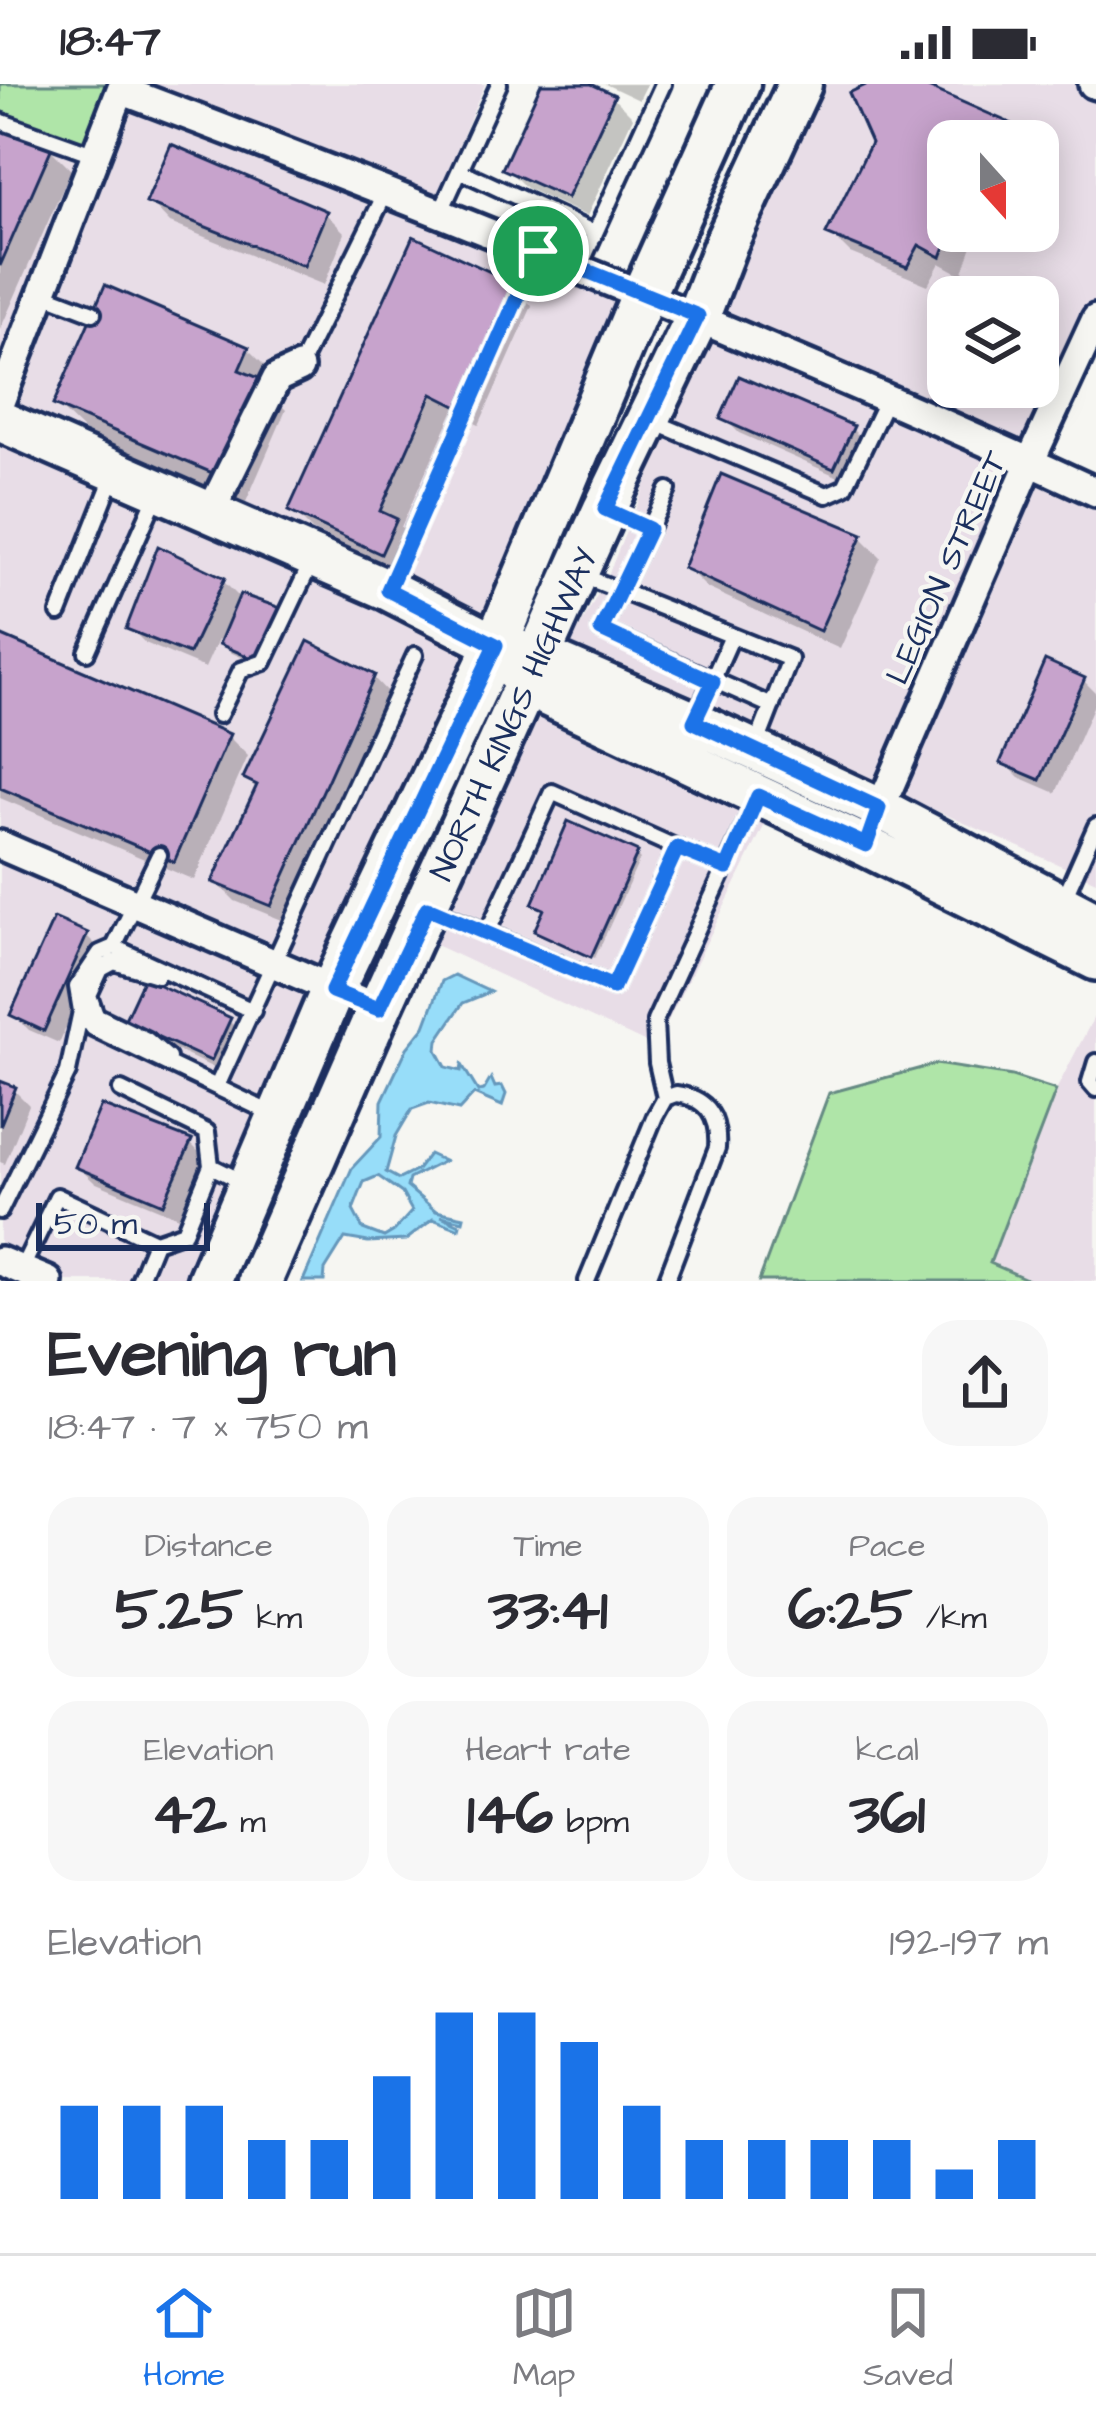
<!DOCTYPE html>
<html lang="en">
<head>
<meta charset="utf-8">
<style>
  body { margin:0; font-family:"Architects Daughter",sans-serif; background:#f7f7f7; color:#2b2b33; height:100vh; display:flex; flex-direction:column; font-size:45px; white-space:nowrap }
  * { box-sizing:border-box; margin:0 }
  p { font-size:39px; color:#7c7c81 }
  .icon { flex:none; width:66px; height:66px; fill:none; stroke:currentColor; stroke-width:2; stroke-linecap:round; stroke-linejoin:round }
  .map { position:relative; height:1197px; overflow:hidden }
  .panel { display:flex; flex-direction:column; background:#fff; flex:1 }
  .panel>* { flex:none }
  .needle { width:78px; rotate:159deg }
  .fabs { position:absolute; left:927px; top:36px; display:grid; gap:24px }
  .fabs a { display:grid; place-items:center; width:132px; height:132px; border-radius:24px; background:#fff; box-shadow:0 6px 30px #0003; font-size:60px }
  .scale { position:absolute; left:36px; bottom:30px; width:174px; box-sizing:border-box; padding-left:12px; border:6px solid #1b2f5e; border-top:0; font-size:33px; line-height:42px; white-space:nowrap; color:#1b2f5e; -webkit-text-stroke:9px #f6f6f2; paint-order:stroke }
  .pin { position:absolute; display:grid; place-items:center; width:102px; height:102px; color:#fff; margin:-51px; border:6px solid #fff; border-radius:50%; box-shadow:0 3px 12px #0007 }
  .round { display:grid; place-items:center; flex:none; width:126px; height:126px; border-radius:36px; background:#f7f7f7 }
  .overview { display:flex; align-items:center; justify-content:space-between; height:204px; padding:0 48px }
  h1 { font-size:66px; font-weight:700; line-height:90px }
  .figures { display:grid; grid-template-columns:repeat(3,1fr); gap:18px; height:204px; padding:12px 48px }
  .figures div { display:grid; align-content:center; border-radius:30px; background:#f7f7f7; text-align:center }
  .figures b { font-size:60px; font-weight:700 }
  .figures small { font-size:33px; font-weight:400 }
  .figures p { font-size:33px }
  .chart { height:336px; padding:24px 48px }
  .chart p { display:flex; justify-content:space-between }
  .chart svg { width:100%; height:216px; margin-top:12px; stroke:#1a73e8; stroke-width:6 }
  .status { display:flex; justify-content:space-between; align-items:center; height:84px; padding:0 60px; background:#fff; direction:ltr }
  .status svg { height:33px; fill:currentColor }
  .tab-bar { display:flex; justify-content:space-around; align-items:center; height:168px; border-top:3px solid #e1e1e2; background:#fff; font-size:33px; color:#7c7c81 }
  .tab-bar a { display:grid; justify-items:center; gap:6px }
  .tab-bar .on { color:#1a73e8 }
  .map>svg:first-child { display:block }
</style>
</head>
<body>
<div class="status"><b>18:47</b><svg viewBox="0 0 49 12"><path d="M0 12V9h3v3zM5 12V6h3v6zM10 12V3h3v9zM15 12V0h3v12zM26 1h20v11H26zM47 4h2v5h-2z"/></svg></div>
<div class="map">
<svg width="1096" height="1197" viewBox="0 0 1096 1197">
  <rect width="100%" height="100%" fill="#f6f6f2"/>
  <filter id="ink" filterUnits="userSpaceOnUse"><feTurbulence type="fractalNoise" baseFrequency=".00833" numOctaves="2"/><feDisplacementMap in="SourceGraphic" scale="24" xChannelSelector="R" yChannelSelector="G"/><feConvolveMatrix kernelMatrix="1 2 1 2 8 2 1 2 1" color-interpolation-filters="sRGB"/></filter>
  <g filter="url(#ink)">
    <!-- built -->
    <path fill="#e8dde7" fill-rule="evenodd" d="M0 0H485L432 123 643 211 209 1197H0Z
      M812 0H1096V235L1030 377 1096 408V797L801 667 655 963 414 851 608 491ZM948 57H1038V147H948ZM948 213H1038V303H948Z
      M1096 929V1197H1031L990 1180 1056 1006Z"/>
    <!-- green -->
    <path fill="#afe5a8" stroke="#658a83" stroke-width="3" d="M0 0H106L121 6 99 63 0 29Z
      M936 980 1012 992 1056 1006 990 1179 1031 1197H759L829 1009Z"/>
    <!-- water -->
    <path fill="#97ddf9" stroke="#6597bb" stroke-width="3" fill-rule="evenodd" d="M454 891 490 908 463 919 438 956 437 966 446 983 461 987 462 981 478 1007 484 1006 491 994 495 1003 502 1002 506 1010 502 1022 474 1010 459 1026 429 1019 412 1025 396 1052 386 1088 399 1095 417 1086 429 1070 444 1077 409 1095 407 1103 436 1127 464 1133 463 1137 441 1132 460 1141 459 1145 433 1135 406 1156 368 1158 345 1154 325 1186 324 1197H303L352 1084 381 1053 382 1017 407 964 425 942 442 897ZM378 1092 402 1109 412 1127 394 1147 384 1153 363 1145 353 1126 364 1098Z"/>
    <!-- shadow -->
    <path fill="#0003" d="M544 0H584L613 13 633 33 587 132 526 104 506 84Z
      M605 0H647L639 16Z
      M875 0H914L1025 49 1033 57H948V147H998L994 158 976 150 962 191 940 179 928 201 850 169 830 149 874 59Z
      M0 47 51 66 71 86 0 246Z
      M1038 62 1045 69 1038 92Z
      M150 118 325 129 345 149 324 201 170 139Z
      M512 201 532 222 479 341 453 328 401 443 416 458 402 488 312 446 292 426Z
      M248 265 277 294 270 310 286 326 246 418 86 349 56 320Z
      M724 334 852 345 867 360 850 398 739 349Z
      M861 453 881 473 840 565 707 504 687 484Z
      M223 497 239 513 279 526 289 536 266 584 232 569 218 555 205 584 145 559 130 544Z
      M0 554 228 652 248 672 194 796 0 714Z
      M373 593 393 614 292 840 235 817 215 797 258 706 246 694Z
      M1083 596 1096 609V616L1056 709 1019 693 1004 678Z
      M636 771 640 775 595 874 537 847 546 826 535 819Z
      M86 851 101 866 59 959 29 946 14 931Z
      M128 936 229 937 244 952 227 990 143 951Z
      M0 1000 14 1006 29 1021 5 1080 0 1078Z
      M190 1059 205 1074 178 1133 94 1098 78 1083Z"/>
    <!-- building -->
    <path fill="#c7a3cc" stroke="#1b2f5e" stroke-width="3" d="M541 0H591L615 11 567 114 502 85Z
      M868 0H921L1026 46 1023 57H948L951 147 941 173 919 161 907 183 826 150 871 59 849 9Z
      M0 44 52 63 0 182Z
      M171 60 327 127 304 182 146 119Z
      M413 152 514 199 458 323 432 310 380 427 397 435 381 470 288 427Z
      M105 201 249 263 239 286 259 294 217 391 53 321Z
      M739 292 854 342 834 385 720 335Z
      M721 390 863 450 820 547 683 484Z
      M158 462 225 494 189 570 126 545Z
      M240 510 281 524 256 576 219 560Z
      M0 551 230 650 174 778 0 704Z
      M308 557 375 591 271 822 212 798 257 701 243 694Z
      M1045 576 1085 594 1040 696 1000 679Z
      M568 737 638 768 591 873 534 847 544 825 532 820Z
      M54 834 88 849 44 947 10 931Z
      M144 894 231 934 211 977 124 937Z
      M0 997 16 1003 0 1042Z
      M101 1021 192 1056 163 1120 75 1083Z"/>
    <g fill="none" stroke-linecap="round" stroke-linejoin="round">
      <defs>
        <path id="service" d="M0 37 93 70
          M461 87 595 149
          M441 127 499 0
          M579 184 663 0
          M41 209 93 229
          M299 284 387 106
          M652 337 827 411 845 403 887 315
          M668 406 601 546 772 622
          M610 427 649 445
          M581 491 790 575 756 662
          M389 502 538 167
          M59 529 113 393
          M87 568 158 408
          M219 631 241 586 264 578 311 479
          M695 635 732 552
          M677 764 727 784
          M1064 814 1096 742
          M432 825 613 903 677 764 552 708 487 849
          M114 863 159 771
          M157 891 114 878 101 885 89 911 96 931 147 956 168 974
          M253 927 114 863 100 869 77 903 81 927 93 944 275 1031
          M1096 978 1090 998 1096 1005
          M218 1000 415 571
          M121 1006 207 1048 211 1082
          M665 1014 657 979 655 937 758 713
          M0 1127 68 988 81 927
          M155 1158 184 1148 211 1082 245 1099
          M21 1186 57 1112 155 1158 139 1197
          M587 1197 655 1032 665 1014 676 1010C708 1014 719 1034 717 1064L666 1197"/>
        <path id="minor" d="M1093 0 1096 1
          M121 6C450 130 776 261 1096 408
          M0 318 123 0
          M209 431 277 294 299 284
          M875 736 1030 378 1096 235
          M0 761 379 925
          M0 1177 48 1197"/>
        <path id="secondary" d="M0 337 388 506 496 561 541 572 694 638 879 724 1096 838
          M506 574 526 602 866 762 1096 876"/>
        <g id="primary">
          <path d="M209 1197 332 907 496 561 643 211 738 0"/>
          <path id="s1" d="M260 1197 379 925 605 425 698 232 726 159 800 0"/>
        </g>
      </defs>
      <!-- service casing -->
      <use href="#service" stroke="#1b2f5e" stroke-width="22"/>
      <!-- minor casing -->
      <use href="#minor" stroke="#1b2f5e" stroke-width="36"/>
      <!-- secondary casing -->
      <use href="#secondary" stroke="#1b2f5e" stroke-width="48"/>
      <!-- primary casing -->
      <use href="#primary" stroke="#1b2f5e" stroke-width="51"/>
      <!-- service -->
      <use href="#service" stroke="#f6f6f2" stroke-width="14"/>
      <!-- minor -->
      <use href="#minor" stroke="#f6f6f2" stroke-width="27"/>
      <!-- secondary -->
      <use href="#secondary" stroke="#f6f6f2" stroke-width="39"/>
      <!-- primary -->
      <use href="#primary" stroke="#f6f6f2" stroke-width="42"/>
    </g>
  </g>
  <g fill="none" stroke-linecap="round" stroke-linejoin="round" filter="url(#ink)">
    <defs>
      <path id="route" d="M538 167 698 232 605 425 649 445 601 546 713 598 694 638 879 724 866 761 758 712 727 784 677 764 613 903 427 824 379 925 332 907 496 561 388 506Z"/>
    </defs>
    <!-- route casing -->
    <use href="#route" stroke="#fff" stroke-width="24"/>
    <!-- route -->
    <use href="#route" stroke="#1a73e8" stroke-width="15"/>
  </g>
  <g text-anchor="middle" stroke-width="9" stroke-linejoin="round" paint-order="stroke">
    <!-- street labels -->
    <g font-size="33" fill="#1b2f5e" stroke="#f6f6f2">
      <text transform="translate(945 483) rotate(-66)" y="12">LEGION STREET</text>
      <text dy="12" stroke="none"><textPath href="#s1" startOffset="621">NORTH KINGS HIGHWAY</textPath></text>
    </g>
  </g>
</svg>
<div class="fabs">
<a><svg class="needle" viewBox="-14 -14 28 28"><path d="M0-13l5 13h-10z" fill="#e53935"/><path d="M0 13l5-13h-10z" fill="#7c7c81"/></svg></a>
<a><svg class="icon" aria-label="layers" viewBox="0 0 24 24"><path d="M12 4l9 5-9 5-9-5zM3 14l9 5 9-5"/></svg></a>
</div>
<div class="scale">50 m</div>
<div class="pin" style="left:538px;top:167px;background:#1e9e55"><svg class="icon" aria-label="arrive" viewBox="0 0 24 24"><path d="M6 21V4h12l-3 4 3 4H6"/></svg></div>
</div>
<section class="panel">
<div class="overview"><div><h1>Evening run</h1><p>18:47 · 7 × 750 m</p></div><a class="round"><svg class="icon" aria-label="share" viewBox="0 0 24 24"><path d="M12 15V3M7 8l5-5 5 5M5 13v7h14v-7"/></svg></a></div>
<div class="figures">
<div><p>Distance</p><b>5.25<small> km</small></b></div>
<div><p>Time</p><b>33:41</b></div>
<div><p>Pace</p><b>6:25<small> /km</small></b></div>
</div>
<div class="figures">
<div><p>Elevation</p><b>42<small> m</small></b></div>
<div><p>Heart rate</p><b>146<small> bpm</small></b></div>
<div><p>kcal</p><b>361</b></div>
</div>
<div class="chart"><p><span>Elevation</span>192–197 m</p>
<svg viewBox="0 0 160 44" preserveAspectRatio="none"><path d="M5 44V25M15 44V25M25 44V25M35 44V32M45 44V32M55 44V19M65 44V6M75 44V6M85 44V12M95 44V25M105 44V32M115 44V32M125 44V32M135 44V32M145 44V38M155 44V32"/></svg>
</div>
</section>
<nav class="tab-bar">
<a class="on"><svg class="icon" aria-label="home" viewBox="0 0 24 24"><path d="M3 11l9-7 9 7M6 9v11h12V9"/></svg>Home</a>
<a><svg class="icon" aria-label="map" viewBox="0 0 24 24"><path d="M3 6l6-2 6 2 6-2v14l-6 2-6-2-6 2zM9 4v14M15 6v14"/></svg>Map</a>
<a><svg class="icon" aria-label="saved" viewBox="0 0 24 24"><path d="M7 4h10v16l-5-4-5 4z"/></svg>Saved</a>
</nav>
</body>
</html>
